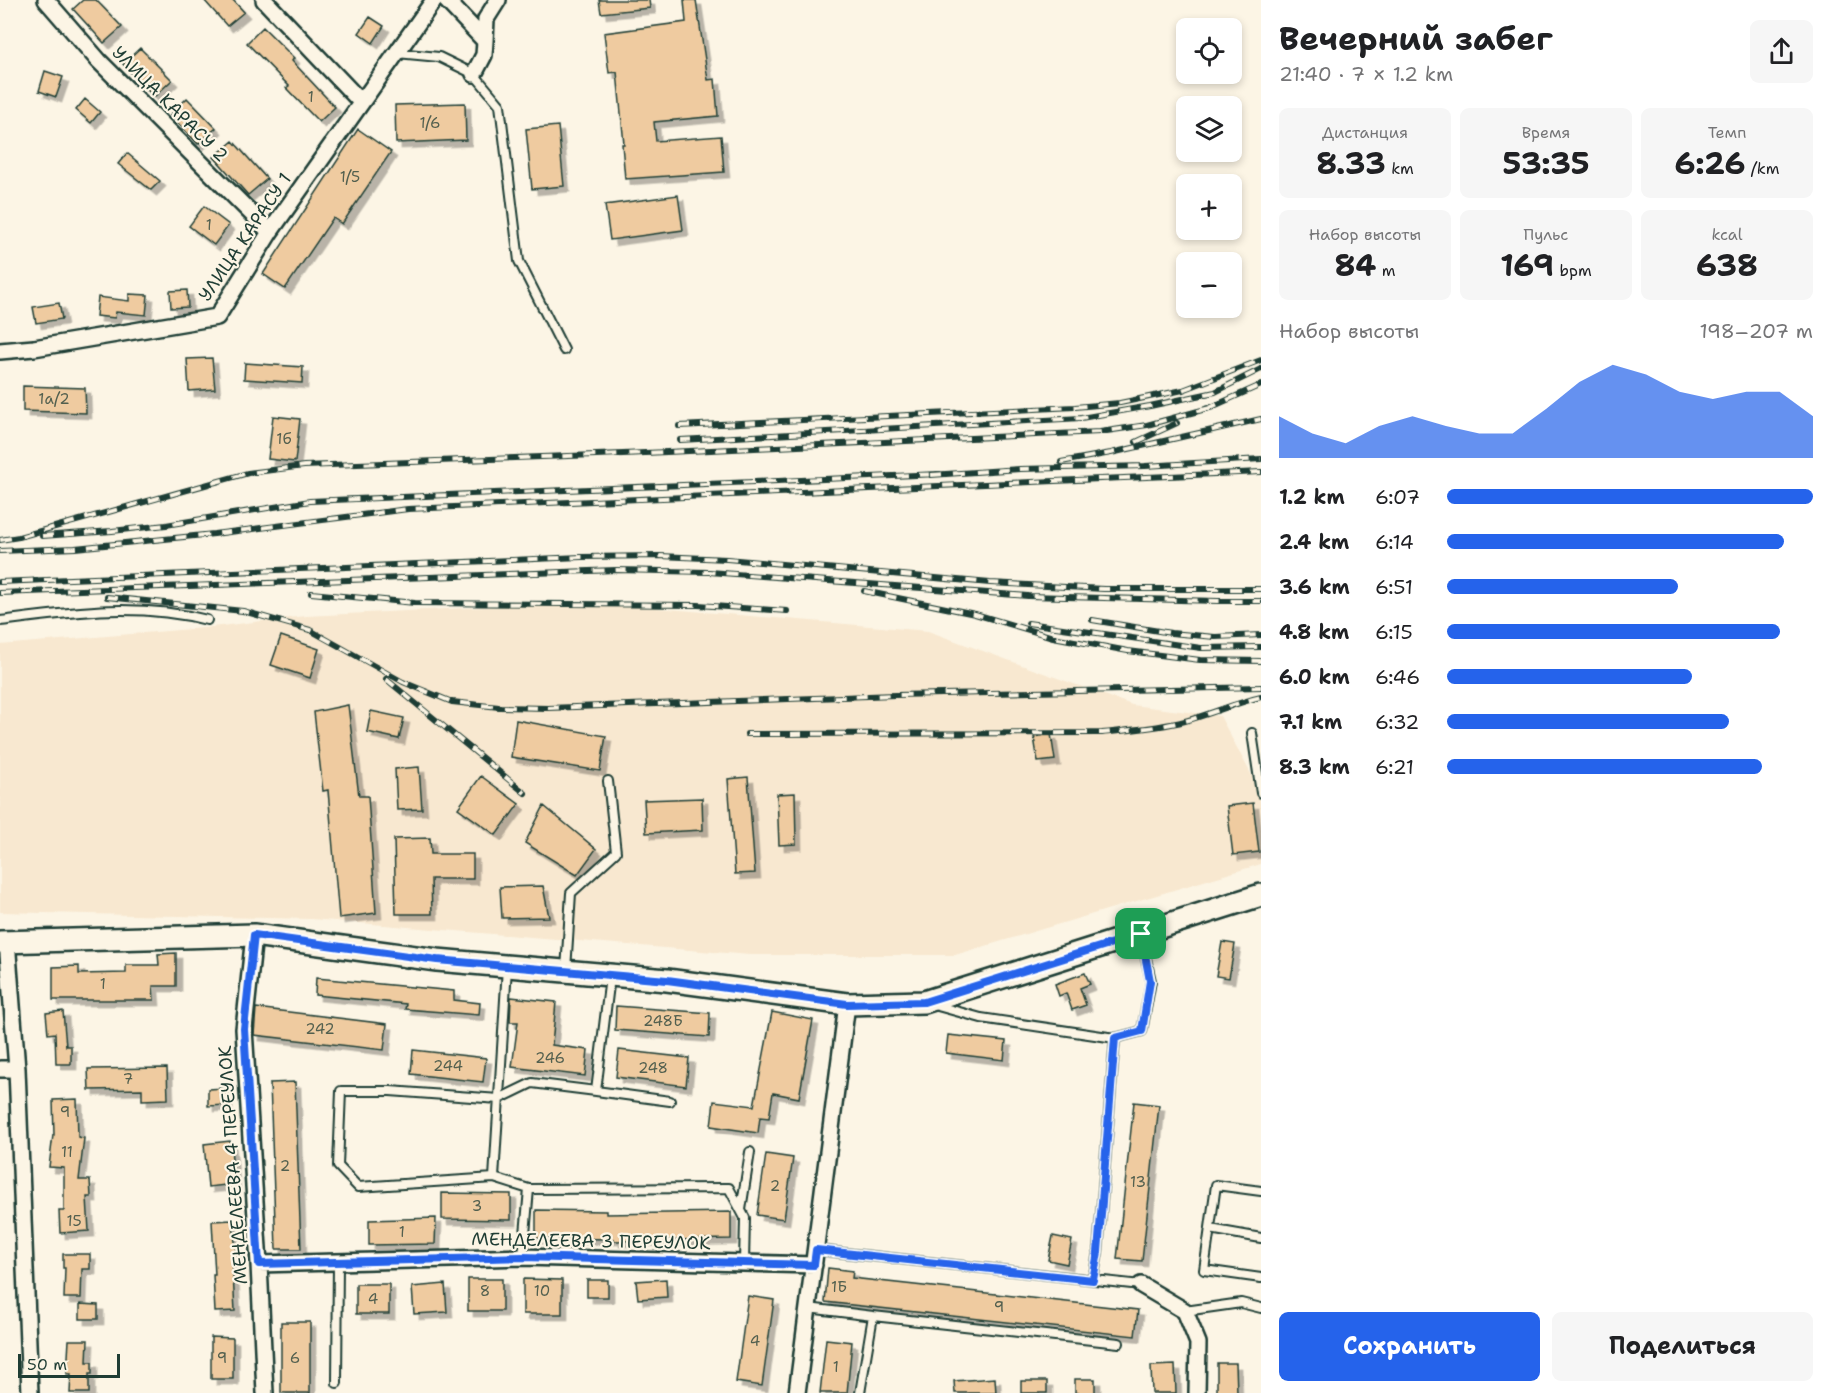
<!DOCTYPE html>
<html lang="ru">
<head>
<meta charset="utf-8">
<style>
  body { margin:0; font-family:"Shantell Sans",sans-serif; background:#f6f6f6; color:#202124; height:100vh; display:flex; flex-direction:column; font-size:22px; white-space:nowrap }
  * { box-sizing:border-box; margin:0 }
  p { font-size:20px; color:#757577 }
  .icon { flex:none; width:33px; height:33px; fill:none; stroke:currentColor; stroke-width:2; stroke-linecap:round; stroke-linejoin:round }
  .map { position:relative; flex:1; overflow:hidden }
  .panel { display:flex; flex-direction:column; background:#fff; width:570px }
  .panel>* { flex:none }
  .tools { position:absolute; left:1176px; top:18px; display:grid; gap:12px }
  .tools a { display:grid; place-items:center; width:66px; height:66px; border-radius:9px; background:#fff; box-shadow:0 3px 9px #0003; font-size:30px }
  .scale { position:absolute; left:18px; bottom:15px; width:102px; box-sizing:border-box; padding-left:6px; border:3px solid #1f3d34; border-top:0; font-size:16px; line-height:21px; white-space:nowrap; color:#1f3d34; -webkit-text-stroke:4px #fcf5e5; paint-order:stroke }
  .pin { position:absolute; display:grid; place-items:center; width:51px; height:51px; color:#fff; margin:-26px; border-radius:12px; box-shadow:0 3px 9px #0006 }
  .round { display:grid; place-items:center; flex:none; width:63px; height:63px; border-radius:9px; background:#f6f6f6 }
  .headline { display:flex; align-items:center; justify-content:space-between; height:102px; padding:0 18px }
  h1 { font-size:33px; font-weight:700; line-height:45px }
  .figures { display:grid; grid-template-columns:repeat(3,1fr); gap:9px; height:102px; padding:6px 18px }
  .figures div { display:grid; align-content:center; border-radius:9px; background:#f6f6f6; text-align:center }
  .figures b { font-size:30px; font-weight:700 }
  .figures small { font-size:16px; font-weight:400 }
  .figures p { font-size:16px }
  .chart { height:168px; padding:12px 18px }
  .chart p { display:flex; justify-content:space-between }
  .chart svg { width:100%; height:108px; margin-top:6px; fill:#2563eb; opacity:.7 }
  .button { display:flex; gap:12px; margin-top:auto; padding:12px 18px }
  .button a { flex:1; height:69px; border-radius:9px; background:#2563eb; color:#fff; font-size:24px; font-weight:700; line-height:69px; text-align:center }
  .button a+a { background:#f6f6f6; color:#202124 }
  ul { padding:0 18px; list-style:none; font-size:20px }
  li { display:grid; grid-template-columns:96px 72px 1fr; align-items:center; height:45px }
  li i { height:15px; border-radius:8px; background:#2563eb }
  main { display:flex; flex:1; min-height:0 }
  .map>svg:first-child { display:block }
</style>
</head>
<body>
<main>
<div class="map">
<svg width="1261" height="1393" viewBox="0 0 1261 1393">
  <defs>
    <filter id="shadow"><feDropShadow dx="5.5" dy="5.5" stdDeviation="0" flood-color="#0004"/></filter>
  </defs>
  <rect width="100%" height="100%" fill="#fcf5e5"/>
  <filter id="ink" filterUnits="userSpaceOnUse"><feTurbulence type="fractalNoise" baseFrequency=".0167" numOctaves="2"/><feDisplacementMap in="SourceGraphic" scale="12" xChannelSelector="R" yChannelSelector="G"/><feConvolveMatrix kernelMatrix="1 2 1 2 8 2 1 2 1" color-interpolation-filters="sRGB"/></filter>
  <g filter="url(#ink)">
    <!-- built -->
    <path fill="#f8e8d0" d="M586 602 928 631 1132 705 1220 716 1259 789 1261 804V864L955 955H750L311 919 0 912V645L203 628 306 616Z"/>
    <!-- building -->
    <path fill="#efcba0" stroke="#1f3d34" stroke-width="1.5" filter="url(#shadow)" d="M83 0H96L122 27 104 43 73 9Z
      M204 0H233L244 12 227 26Z
      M599 0H649L650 8 601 13Z
      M684 0H696L708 80 715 79 718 116 654 122 656 141 721 136 724 172 625 179 622 144H624L617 72 609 73 604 33 686 22Z
      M370 17 384 26 373 43 359 33Z
      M263 27 294 58 292 61 335 107 319 122 286 88 289 86 247 43Z
      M140 48 172 80 154 97 123 64Z
      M45 71 63 77 56 97 39 91Z
      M187 98 216 128 198 144 170 115Z
      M85 99 100 112 91 123 76 110Z
      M465 103 466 140 396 143 395 105Z
      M558 126 564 186 532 189 526 129Z
      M358 129 391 152 342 224 333 218 285 289 263 274Z
      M233 141 267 179 248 195 214 157Z
      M127 153 160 181 151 190 118 164Z
      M678 195 683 230 610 240 605 205Z
      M204 206 229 225 214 245 189 226Z
      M187 290 188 307 171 308 170 291Z
      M129 294 148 295 146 315 116 312 115 318 96 316 98 297 129 301Z
      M59 303 62 319 36 323 33 307Z
      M212 358 215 389 189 391 187 359Z
      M245 363 303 367 302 383 244 379Z
      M23 386 85 388 86 413 23 411Z
      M273 416 300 419 295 462 268 459Z
      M281 636 319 649 310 678 271 665Z
      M348 705 359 796H368L376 913 339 918 328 790 323 791 314 712Z
      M371 711 404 718 399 739 367 732Z
      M516 720 606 736 600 771 511 757Z
      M1051 734 1055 760 1038 762 1034 737Z
      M419 767 422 809 397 810 395 769Z
      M481 776 519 804 496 835 458 808Z
      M748 777 755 873 735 874 728 779Z
      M795 793 796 844 779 845 777 794Z
      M702 798 703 830 646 833 644 800Z
      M1253 803 1259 852 1233 855 1227 806Z
      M544 806 596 849 577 875 525 843Z
      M430 838 431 854H473V879H431L432 914H396L394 839Z
      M543 886 549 917 502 918 500 887Z
      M1222 942 1235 944 1229 978 1216 976Z
      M176 953V986H153L154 1000H53V967L79 966V974L126 973V965H159L158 954Z
      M1085 973 1090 984 1080 988 1086 1005 1072 1010 1066 993 1059 996 1055 984Z
      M316 978 454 991V1000L480 1003 479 1015 405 1009 406 1004 315 995Z
      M511 997 556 1002 552 1045 588 1050 585 1076 512 1067 518 1022H510Z
      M616 1006 710 1013 709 1037 615 1030Z
      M256 1008 387 1024 384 1050 254 1035Z
      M63 1011 66 1046H71V1064H56L55 1033 48 1034 46 1013Z
      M772 1012 813 1020 799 1098 773 1093 769 1118 760 1117 758 1133 711 1126 714 1101 754 1106Z
      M948 1035 1006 1041 1004 1060 946 1053Z
      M413 1050 486 1058 483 1082 411 1074Z
      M619 1050 689 1058 686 1086 616 1077Z
      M167 1068 168 1099 142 1100V1089L89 1090 88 1069Z
      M295 1082 301 1249H276L270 1083Z
      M226 1088 227 1105 208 1106V1089Z
      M77 1099 78 1137 84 1138 79 1180H90L91 1197H87L89 1231 60 1233 59 1211H64V1168L49 1167 53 1135H54L53 1100Z
      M1134 1102 1159 1105 1142 1261 1117 1259Z
      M230 1141 235 1184 208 1187 204 1144Z
      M766 1154 793 1158 784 1219 757 1215Z
      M442 1193 511 1194V1220L442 1219Z
      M536 1210 606 1211V1214L731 1212V1239L614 1241V1239L536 1238Z
      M436 1218 435 1244 369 1245V1220Z
      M233 1220 236 1254H232L235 1311 215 1312 213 1275H215L212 1221Z
      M1053 1236 1072 1240 1067 1264 1048 1260Z
      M63 1254H90V1269H82L81 1298H64L65 1268H63Z
      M828 1268 853 1271 852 1278 1138 1310 1135 1336 825 1302Z
      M468 1279H502V1311H468Z
      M523 1279 562 1280V1314H523Z
      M666 1279 667 1297 638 1299 636 1281Z
      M587 1280H608V1297H587Z
      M356 1284H389V1314H356Z
      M445 1284 447 1312 414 1314 412 1287Z
      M748 1296 774 1300 762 1386 736 1382Z
      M80 1304 98 1305V1319H80Z
      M281 1322H310V1393H281Z
      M211 1337 233 1338V1379H211Z
      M826 1339 852 1342 847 1393H820Z
      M69 1340H88L87 1362H92V1374H89V1393H70L71 1374H67Z
      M1217 1363H1236L1237 1393H1217Z
      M1175 1365 1176 1393H1152L1151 1366Z
      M995 1378 996 1393H955L954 1381Z
      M1075 1379H1095V1393H1075Z
      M1021 1381H1047V1393H1021Z"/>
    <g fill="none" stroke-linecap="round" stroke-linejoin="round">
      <defs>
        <path id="lane" d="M397 53 439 57 474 74 500 105 519 261 564 350
          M0 621C71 612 136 602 207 620
          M1252 733 1261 793
          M566 970 571 893 616 852 608 781
          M610 977 596 1091 670 1101
          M934 1005 981 1018 1115 1038 1098 1252 1093 1280
          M1115 1038 1142 1031 1151 981 1141 936
          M494 1178 507 967
          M529 1189 729 1188 745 1218 744 1263
          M1261 1191 1216 1185 1204 1270 1261 1278
          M741 1210 750 1152
          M1210 1229 1261 1238
          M816 1250 1141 1285
          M523 1257 529 1189 494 1178 358 1187 338 1166 341 1091H390L499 1099 532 1083 596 1091
          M808 1308 873 1316
          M1185 1311 1241 1303 1261 1308
          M337 1383 338 1262
          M860 1393 873 1316 1119 1343"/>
        <path id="street" d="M46 0 99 61 270 232
          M264 0 361 102
          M446 0 485 41 484 55 474 74
          M485 41 486 19 498 0
          M0 351 34 348 217 317 270 232 434 0
          M254 935 244 1029 259 1264 265 1393
          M7 941 17 1069 30 1393
          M0 1069H17
          M259 1264 523 1257 814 1265
          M1141 1285 1185 1311 1198 1343 1197 1393
          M797 1393 847 1004"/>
        <path id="secondary" d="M0 942 254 935 437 960 667 980 847 1004 924 1002 1261 895"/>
      </defs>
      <!-- lane casing -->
      <use href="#lane" stroke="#1f3d34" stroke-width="12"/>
      <!-- street casing -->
      <use href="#street" stroke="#1f3d34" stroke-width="20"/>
      <!-- secondary casing -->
      <use href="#secondary" stroke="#1f3d34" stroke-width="26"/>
      <!-- lane -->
      <use href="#lane" stroke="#fcf5e5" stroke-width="8"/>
      <!-- street -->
      <use href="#street" stroke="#fcf5e5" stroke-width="15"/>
      <!-- secondary -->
      <use href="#secondary" stroke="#fcf5e5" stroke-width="21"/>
      <defs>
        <path id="rail" d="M1207 409 1261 385
          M679 426 1075 407 1120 403 1183 390 1261 360
          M680 440 1081 418 1150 406 1215 392 1261 369
          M1136 442 1177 423
          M1061 462 1111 453 1261 419
          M931 475 1020 469 1145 466 1261 459
          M42 536 112 531 166 525 310 501 939 474
          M0 540 19 537 248 473 304 466 623 454 1100 432 1147 425 1213 407
          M0 551 75 548 214 534 408 509 1261 472
          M0 582 581 557 660 556 727 559 990 583 1104 589H1261
          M864 591 975 614 1053 637 1128 651 1200 660 1261 661
          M0 593 616 570 709 572 1028 596 1218 601H1261
          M311 593 415 603 698 605 787 611
          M107 597 243 611 310 630 403 682 452 702 499 707 548 708 895 695 1261 687
          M1092 620 1171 633 1215 637 1261 635
          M1028 623 1201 648 1261 647
          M386 679 525 793
          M747 734 1102 733C1129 730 1158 728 1185 721 1211 714 1235 703 1261 697"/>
      </defs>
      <!-- rail casing -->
      <use href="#rail" stroke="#1f3d34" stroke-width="6"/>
      <!-- rail -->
      <use href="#rail" stroke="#fcf5e5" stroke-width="4" stroke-dasharray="11" stroke-linecap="butt"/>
    </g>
  </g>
  <g fill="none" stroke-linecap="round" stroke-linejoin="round" filter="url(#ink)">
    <defs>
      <path id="route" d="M1141 934 1150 981 1142 1031 1115 1038 1098 1252 1093 1280 816 1250 814 1265 523 1257 259 1264 244 1029 254 935 437 960 667 980 847 1004 924 1002Z"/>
    </defs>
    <!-- route casing -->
    <use href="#route" stroke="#fff" stroke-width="12"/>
    <!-- route -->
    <use href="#route" stroke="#2563eb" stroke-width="8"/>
  </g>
  <g text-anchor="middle" stroke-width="4.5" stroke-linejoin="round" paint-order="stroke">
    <!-- number labels -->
    <g font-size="15" fill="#53604f">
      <text x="311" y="102">1</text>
      <text x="430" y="128">1/6</text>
      <text x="350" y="182">1/5</text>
      <text x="209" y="230">1</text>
      <text x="54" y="404">1а/2</text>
      <text x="284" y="444">1б</text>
      <text x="103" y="989">1</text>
      <text x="663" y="1026">248Б</text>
      <text x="320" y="1034">242</text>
      <text x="550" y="1063">246</text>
      <text x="448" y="1071">244</text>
      <text x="653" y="1073">248</text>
      <text x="128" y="1084">7</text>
      <text x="65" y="1117">9</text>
      <text x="67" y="1157">11</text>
      <text x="285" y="1171">2</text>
      <text x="1138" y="1187">13</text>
      <text x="775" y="1191">2</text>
      <text x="477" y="1211">3</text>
      <text x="74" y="1226">15</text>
      <text x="402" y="1237">1</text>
      <text x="839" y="1292">1Б</text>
      <text x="485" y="1296">8</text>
      <text x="542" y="1296">10</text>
      <text x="373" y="1304">4</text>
      <text x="999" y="1312">9</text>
      <text x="755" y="1346">4</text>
      <text x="222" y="1363">9</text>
      <text x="295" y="1363">6</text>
      <text x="836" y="1372">1</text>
    </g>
    <!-- street labels -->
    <g font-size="18" fill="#1f3d34" stroke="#fcf5e5">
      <text transform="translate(170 104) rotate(45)" y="6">УЛИЦА КАРАСУ 2</text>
      <text transform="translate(245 237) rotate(-56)" y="6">УЛИЦА КАРАСУ 1</text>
      <text transform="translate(233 1165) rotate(-94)" y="6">МЕНДЕЛЕЕВА 4 ПЕРЕУЛОК</text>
      <text transform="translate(591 1241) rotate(1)" y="6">МЕНДЕЛЕЕВА 3 ПЕРЕУЛОК</text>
    </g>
  </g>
</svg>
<div class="tools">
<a><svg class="icon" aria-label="locate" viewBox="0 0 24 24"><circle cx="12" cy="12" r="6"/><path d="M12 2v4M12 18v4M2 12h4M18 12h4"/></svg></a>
<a><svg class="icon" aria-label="layers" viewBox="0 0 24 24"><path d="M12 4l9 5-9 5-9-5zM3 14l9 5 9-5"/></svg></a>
<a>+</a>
<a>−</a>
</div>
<div class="scale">50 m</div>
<div class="pin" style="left:1141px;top:934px;background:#1e9e55"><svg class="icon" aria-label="arrive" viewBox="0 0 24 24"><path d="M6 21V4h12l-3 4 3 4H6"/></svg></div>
</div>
<section class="panel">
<div class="headline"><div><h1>Вечерний забег</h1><p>21:40 · 7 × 1.2 km</p></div><a class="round"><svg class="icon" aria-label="share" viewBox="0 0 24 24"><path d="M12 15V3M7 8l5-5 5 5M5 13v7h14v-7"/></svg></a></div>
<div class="figures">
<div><p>Дистанция</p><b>8.33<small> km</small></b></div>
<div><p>Время</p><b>53:35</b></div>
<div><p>Темп</p><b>6:26<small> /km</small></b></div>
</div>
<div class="figures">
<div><p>Набор высоты</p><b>84<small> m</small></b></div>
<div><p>Пульс</p><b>169<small> bpm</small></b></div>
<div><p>kcal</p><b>638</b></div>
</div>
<div class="chart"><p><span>Набор высоты</span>198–207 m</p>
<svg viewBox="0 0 160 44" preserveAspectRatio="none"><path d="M0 44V27L10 34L20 38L30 31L40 27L50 31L60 34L70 34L80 24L90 13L100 6L110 10L120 17L130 20L140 17L150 17L160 27V44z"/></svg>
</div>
<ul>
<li><b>1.2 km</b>6:07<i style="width:100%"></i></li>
<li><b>2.4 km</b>6:14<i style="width:92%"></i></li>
<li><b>3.6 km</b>6:51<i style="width:63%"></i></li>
<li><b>4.8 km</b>6:15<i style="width:91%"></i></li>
<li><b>6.0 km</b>6:46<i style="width:67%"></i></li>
<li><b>7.1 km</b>6:32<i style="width:77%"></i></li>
<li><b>8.3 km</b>6:21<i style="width:86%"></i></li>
</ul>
<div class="button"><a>Сохранить</a><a>Поделиться</a></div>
</section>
</main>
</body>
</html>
